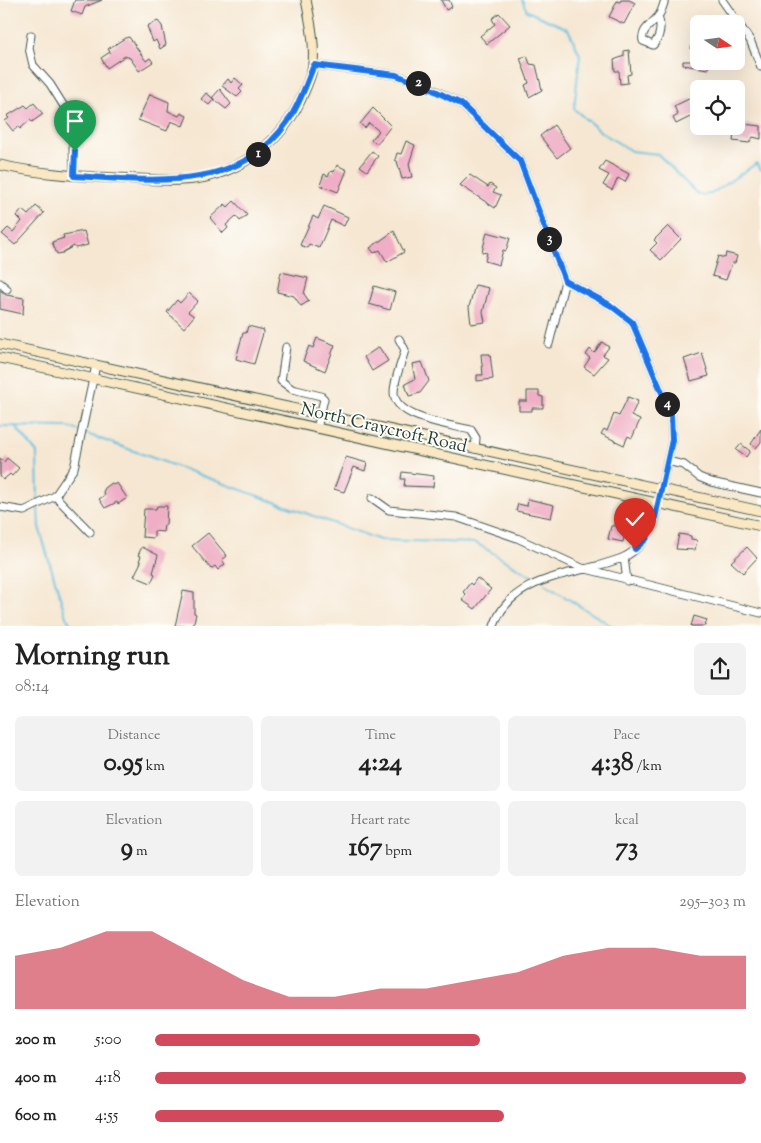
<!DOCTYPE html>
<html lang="en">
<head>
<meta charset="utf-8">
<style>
  body { margin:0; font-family:"Sorts Mill Goudy",serif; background:#f2f2f2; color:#222; height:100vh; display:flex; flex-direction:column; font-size:19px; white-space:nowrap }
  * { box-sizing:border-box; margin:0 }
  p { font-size:16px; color:#767676 }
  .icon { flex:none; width:28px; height:28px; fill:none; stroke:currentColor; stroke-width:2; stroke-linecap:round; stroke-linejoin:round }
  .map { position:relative; height:626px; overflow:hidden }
  .side { display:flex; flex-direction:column; background:#fff; flex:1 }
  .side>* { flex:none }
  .needle { width:32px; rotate:103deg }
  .fabs { position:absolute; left:690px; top:15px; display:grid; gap:10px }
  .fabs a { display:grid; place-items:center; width:55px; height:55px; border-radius:8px; background:#fff; box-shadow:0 5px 20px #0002; font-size:25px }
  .pin { position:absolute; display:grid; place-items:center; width:42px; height:42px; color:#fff; margin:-51px -21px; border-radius:50% 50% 50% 0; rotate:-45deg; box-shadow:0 0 5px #0007 }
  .pin .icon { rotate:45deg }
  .km { position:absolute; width:25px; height:25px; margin:-12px; border-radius:50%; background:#222; color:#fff; font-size:14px; line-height:25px; text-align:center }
  .round { display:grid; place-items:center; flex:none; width:52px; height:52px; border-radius:8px; background:#f2f2f2 }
  .summary { display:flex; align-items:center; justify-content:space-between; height:85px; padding:0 15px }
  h1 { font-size:28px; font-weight:800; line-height:38px }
  .figures { display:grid; grid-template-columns:repeat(3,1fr); gap:8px; height:85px; padding:5px 15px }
  .figures div { display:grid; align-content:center; border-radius:8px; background:#f2f2f2; text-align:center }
  .figures b { font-size:25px; font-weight:800 }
  .figures small { font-size:14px; font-weight:400 }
  .figures p { font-size:14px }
  .chart { height:140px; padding:10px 15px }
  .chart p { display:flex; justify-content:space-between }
  .chart svg { width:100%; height:90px; margin-top:5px; fill:#d1495b; opacity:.7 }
  ul { padding:0 15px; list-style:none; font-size:16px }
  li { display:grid; grid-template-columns:80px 60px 1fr; align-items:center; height:38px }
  li i { height:12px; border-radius:6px; background:#d1495b }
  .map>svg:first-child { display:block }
</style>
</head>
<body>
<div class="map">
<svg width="761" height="626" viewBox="0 0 761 626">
  <rect width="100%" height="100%" fill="#fdfcf7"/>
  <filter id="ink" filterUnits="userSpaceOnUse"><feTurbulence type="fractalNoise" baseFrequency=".02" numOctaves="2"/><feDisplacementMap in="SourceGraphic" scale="10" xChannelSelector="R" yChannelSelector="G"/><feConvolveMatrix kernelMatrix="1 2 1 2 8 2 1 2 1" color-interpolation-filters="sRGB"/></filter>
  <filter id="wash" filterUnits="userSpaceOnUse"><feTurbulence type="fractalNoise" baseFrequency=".0096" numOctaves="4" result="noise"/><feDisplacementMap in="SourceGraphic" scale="20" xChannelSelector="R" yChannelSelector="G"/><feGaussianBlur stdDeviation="1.12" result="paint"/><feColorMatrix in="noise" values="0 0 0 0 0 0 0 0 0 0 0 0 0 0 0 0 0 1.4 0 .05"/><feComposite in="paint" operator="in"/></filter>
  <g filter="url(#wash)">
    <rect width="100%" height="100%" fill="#f6e7d2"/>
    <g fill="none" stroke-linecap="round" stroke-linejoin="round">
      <!-- stream -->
      <path stroke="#5fbfde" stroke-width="2" d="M522 0 527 11 568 29 580 55 574 109 601 132 631 151 658 154 698 195 711 194 757 163 761 170
        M0 426 68 427 80 431
        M16 427 37 453 38 502
        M84 433 380 540 476 543 538 580
        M38 507 39 527 66 617 72 626
        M544 584 612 626"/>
    </g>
    <g id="blocks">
      <!-- building -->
      <path fill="#efaec5" d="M75 0H102L85 7 82 15 71 11Z
        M441 0H449L452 7 446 10Z
        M621 0H629L635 3 624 24 609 17 617 1 620 2Z
        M499 13 510 25 487 44 480 36 495 24 492 19Z
        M158 21 162 26 166 45 160 49 156 40 153 42 147 26Z
        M699 26V61H709L708 69 683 65V61H693L694 50 691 49 692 42 697 43 693 28Z
        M129 37 146 61 150 58 153 62 139 71 130 58 125 56 107 68 101 58 110 52 108 49 125 38Z
        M629 50 631 74 627 75 628 83 620 84 619 71H615L614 60 624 56V51Z
        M527 56 530 64 536 65 542 90 529 97 525 85 529 83 520 58Z
        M235 78 243 85 239 89 242 92 237 97 222 86 228 79 231 83Z
        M220 89 231 104 226 109 212 98Z
        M206 93 214 99 209 105 201 99Z
        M150 94 169 102 168 111 179 116 181 113 187 116 183 126 171 121 167 131 138 120Z
        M691 98 698 113 676 124 673 118 678 115 674 106Z
        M34 103 43 114 32 122 30 120 20 129 19 126 13 131 5 121 9 118 7 116 25 105 28 108Z
        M373 108 391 126 377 144 371 140 379 131 369 123 365 128 360 124Z
        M743 124 761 126V139L753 137 749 143 733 141 734 133Z
        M554 125 570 148 557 158 540 136Z
        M406 141 415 145 409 164 412 177 402 179 397 161 395 160 397 153 401 154Z
        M372 151 378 156 367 171 360 166Z
        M605 161 629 174 625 182 618 178 612 190 603 185 609 175 599 170Z
        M337 165 347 170 338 192 320 185 324 174 328 176 331 171 334 172Z
        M470 175 488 187 490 184 496 188 493 192 501 195 495 208 460 185Z
        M234 201 247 215 240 221 236 216 226 225 228 228 223 233 210 218 225 204 228 207Z
        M36 206 44 213 15 245 2 234 8 228 13 232 22 221 17 216 22 210 28 215Z
        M324 206 348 217 344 226 331 220 319 248 309 244 307 248 300 245 313 216 318 219Z
        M668 226 681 239 661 260 650 250 657 243 654 240Z
        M84 231 88 245 75 248 74 246 63 252V253L57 254 52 242 64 238 63 235Z
        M394 231 404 252 387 262 380 250 374 253 370 248Z
        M487 232 510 238 506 251 503 250 499 265 485 261 487 253 482 252Z
        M726 253 737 256 735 263H732L726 280 712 276 718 256 725 258Z
        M281 272 308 278 304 294 309 301 301 306 294 296 277 292Z
        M475 285 489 288 483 312 485 322 471 324 469 307Z
        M374 286 395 292 390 310 369 304Z
        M0 290 6 295 24 298 23 314 0 309Z
        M189 293 198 301 188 312 194 316 184 328 167 312 177 300 180 303Z
        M248 326 264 330 254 364 236 359 243 333H246Z
        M317 338 335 345 325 371 303 361 309 346 313 348Z
        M602 342 609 347 603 355 608 358 594 374 584 367 590 358 586 355 590 349 594 353Z
        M379 347 388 361 372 371 364 357Z
        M702 353 709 376 691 381 684 359Z
        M481 354H490L493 379 477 381V375H483Z
        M422 362 429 381 420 393 409 396 405 384 415 379 412 364Z
        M527 391H539V396L543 397V408H532V411H519V401H527Z
        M628 397 638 401 631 416 640 420 632 438 628 436 624 445 601 434 604 429 607 431 614 414 619 416Z
        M761 429V442L756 448 751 444Z
        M741 444 750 451 746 457 736 450Z
        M346 457 367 463 365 471 354 467 344 492 334 489Z
        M7 458 19 468 12 476 10 474 3 480 0 476V459L4 462Z
        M402 472 434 476 433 487 404 486 405 479H401Z
        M112 483 113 485 117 483 127 498 118 504 117 502 105 508 99 499 105 495 103 492 105 488Z
        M528 499 554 505 551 518 516 511 518 504 527 506Z
        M157 506H167L166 525H164L163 532 154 531V538L142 537 144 509H156Z
        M616 516 638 521 636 531 626 529 623 542 608 539 611 526H614Z
        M208 533 227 556 222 560 225 564 218 570 215 566 211 569 192 546Z
        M679 534 691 536V539L697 540 695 550 676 549Z
        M142 547 158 555 153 573 155 574 151 583 134 576 141 562 139 561 141 556 138 555Z
        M747 547 757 558 743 573 731 562Z
        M477 578 491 589 475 609 462 600 466 595 463 592 470 583 472 585Z
        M183 591 194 593V613L196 614 193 626H175Z
        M694 616 707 620 705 626H691Z"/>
    </g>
  </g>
  <g filter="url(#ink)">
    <use href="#blocks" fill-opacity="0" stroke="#3f564c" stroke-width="1"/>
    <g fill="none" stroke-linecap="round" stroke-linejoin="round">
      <defs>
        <path id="street" d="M722 0 750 40 761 67
          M658 17C662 26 660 38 653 45L643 41C640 30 653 24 659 15 662 11 663 5 665 0
          M31 35 29 48 33 65 50 84 72 119 74 176
          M313 65 396 75 425 85 461 104 520 161 565 281 610 305 632 322 671 414 672 440 653 527C646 539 637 551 624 557 581 576 512 572 494 626
          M0 283 7 289
          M399 339 405 350C402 362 394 379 394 392 394 419 452 425 471 430L476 438 475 449
          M549 344 565 281
          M286 347 281 381 292 389 321 396 324 399 317 429
          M667 461 684 465 699 477 711 482 761 493
          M55 496 90 532
          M372 498 389 510 456 517 517 538 582 568 761 613
          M0 507 24 511 55 496 74 468 96 365
          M624 557 627 581"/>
        <path id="secondary" d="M0 165C39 174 77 176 117 178 138 179 160 181 181 180 230 179 278 147 299 103 304 92 312 76 313 64 315 43 310 20 306 0
          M0 344 761 511
          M0 358 761 526"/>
      </defs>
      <!-- street casing -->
      <use href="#street" stroke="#3f564c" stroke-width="9"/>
      <!-- secondary casing -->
      <use href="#secondary" stroke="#3f564c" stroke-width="11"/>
      <!-- street -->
      <use href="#street" stroke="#fff" stroke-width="7"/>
      <!-- secondary -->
      <use href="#secondary" stroke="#fae7c3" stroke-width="9"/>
    </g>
  </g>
  <g fill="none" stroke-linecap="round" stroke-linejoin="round" filter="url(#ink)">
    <defs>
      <path id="route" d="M75 151 74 176C151 180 239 194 288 121 300 104 306 84 314 65L396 75 425 86 461 104 520 161 565 281 610 305 632 322 671 414 672 440 653 527 646 539 635 549"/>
    </defs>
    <!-- route casing -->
    <use href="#route" stroke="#fff" stroke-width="10"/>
    <!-- route -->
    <use href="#route" stroke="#1a73e8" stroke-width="6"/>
  </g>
  <g text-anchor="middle" stroke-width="4" stroke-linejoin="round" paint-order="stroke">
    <!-- street labels -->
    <g font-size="18" fill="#1f3d34" stroke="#fdfcf7">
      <text transform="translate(384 427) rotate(13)" y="6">North Craycroft Road</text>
    </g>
  </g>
</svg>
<div class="fabs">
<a><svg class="needle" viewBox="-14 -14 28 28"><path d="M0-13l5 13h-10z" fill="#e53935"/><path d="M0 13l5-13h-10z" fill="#767676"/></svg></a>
<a><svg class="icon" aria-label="locate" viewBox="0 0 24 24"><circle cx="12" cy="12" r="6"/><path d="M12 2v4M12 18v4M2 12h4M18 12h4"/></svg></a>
</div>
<div class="pin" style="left:75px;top:151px;background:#1e9e55"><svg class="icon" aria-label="arrive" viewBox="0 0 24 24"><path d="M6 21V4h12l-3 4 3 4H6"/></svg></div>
<div class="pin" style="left:635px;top:549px;background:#d93025"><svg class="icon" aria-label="check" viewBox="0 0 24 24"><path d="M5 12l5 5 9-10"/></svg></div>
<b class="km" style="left:258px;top:154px">1</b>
<b class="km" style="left:418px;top:83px">2</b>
<b class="km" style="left:549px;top:239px">3</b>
<b class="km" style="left:667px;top:404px">4</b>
</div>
<section class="side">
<div class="summary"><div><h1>Morning run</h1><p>08:14</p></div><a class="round"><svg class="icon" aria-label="share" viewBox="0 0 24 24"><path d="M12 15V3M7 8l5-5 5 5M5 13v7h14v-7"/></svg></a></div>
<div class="figures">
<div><p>Distance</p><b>0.95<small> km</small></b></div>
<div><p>Time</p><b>4:24</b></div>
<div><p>Pace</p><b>4:38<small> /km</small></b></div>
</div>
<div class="figures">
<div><p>Elevation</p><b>9<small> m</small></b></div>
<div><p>Heart rate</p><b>167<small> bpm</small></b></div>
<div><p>kcal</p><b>73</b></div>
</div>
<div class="chart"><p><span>Elevation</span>295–303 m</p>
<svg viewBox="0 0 160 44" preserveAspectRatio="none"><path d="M0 44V18L10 14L20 6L30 6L40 18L50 30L60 38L70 38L80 34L90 34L100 30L110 26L120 18L130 14L140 14L150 18L160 18V44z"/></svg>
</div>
<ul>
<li><b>200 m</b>5:00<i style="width:55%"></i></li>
<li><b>400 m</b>4:18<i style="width:100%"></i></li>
<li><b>600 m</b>4:55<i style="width:59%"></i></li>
</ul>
</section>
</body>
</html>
